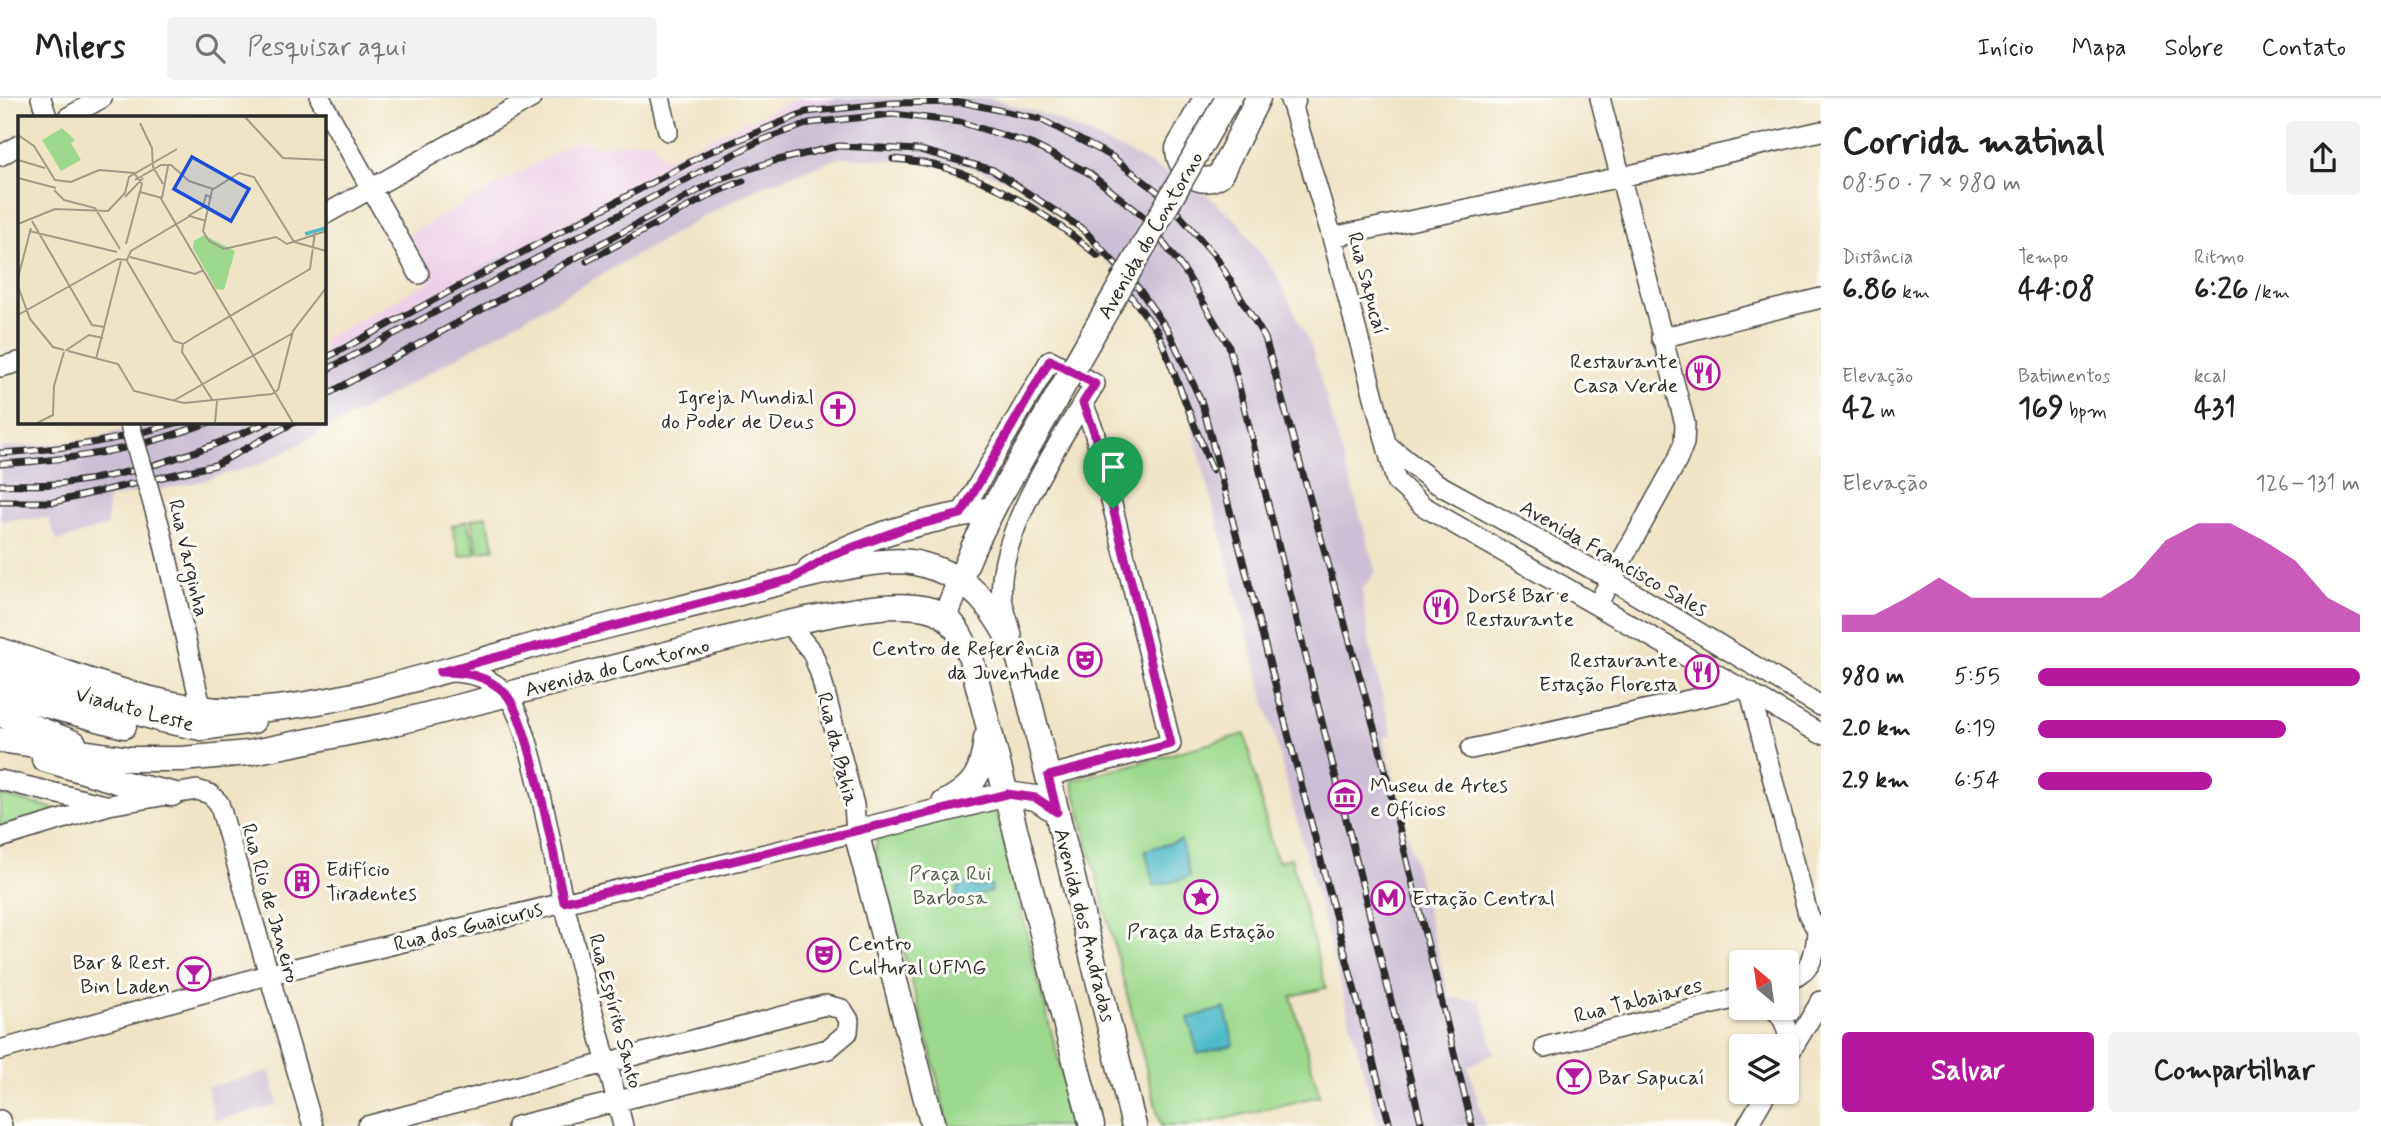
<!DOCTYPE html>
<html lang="pt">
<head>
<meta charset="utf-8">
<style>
  body { margin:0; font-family:Mynerve,sans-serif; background:#f2f2f2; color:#222; height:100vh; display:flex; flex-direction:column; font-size:26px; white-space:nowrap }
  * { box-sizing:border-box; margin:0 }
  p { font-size:23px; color:#767676 }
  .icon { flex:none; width:38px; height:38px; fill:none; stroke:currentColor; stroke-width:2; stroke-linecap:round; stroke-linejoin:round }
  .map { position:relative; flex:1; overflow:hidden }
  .details { display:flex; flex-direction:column; background:#fff; width:560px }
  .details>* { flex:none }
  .needle { width:46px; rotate:331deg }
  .buttons { position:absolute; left:1729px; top:852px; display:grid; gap:14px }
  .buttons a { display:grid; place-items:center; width:70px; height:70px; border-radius:7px; background:#fff; box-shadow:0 2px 5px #0004; font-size:35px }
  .pin { position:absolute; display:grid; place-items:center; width:60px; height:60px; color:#fff; margin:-72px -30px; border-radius:50% 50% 50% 0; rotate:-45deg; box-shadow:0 0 7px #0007 }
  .pin .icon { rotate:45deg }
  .round { display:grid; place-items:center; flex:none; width:74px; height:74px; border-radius:7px; background:#f2f2f2 }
  .overview { display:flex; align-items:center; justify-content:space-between; height:119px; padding:0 21px }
  h1 { font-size:38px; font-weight:800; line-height:52px }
  .metrics { display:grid; grid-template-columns:repeat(3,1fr); gap:10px; height:119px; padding:7px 21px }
  .metrics div { display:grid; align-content:center }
  .metrics b { font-size:30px; font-weight:800 }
  .metrics small { font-size:19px; font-weight:400 }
  .metrics p { font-size:19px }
  .chart { height:196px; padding:14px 21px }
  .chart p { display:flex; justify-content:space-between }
  .chart svg { width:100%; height:126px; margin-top:7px; fill:#b5179e; opacity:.7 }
  .cta { display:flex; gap:14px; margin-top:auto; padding:14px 21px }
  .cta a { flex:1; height:80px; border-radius:7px; background:#b5179e; color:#fff; font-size:28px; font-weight:800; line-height:80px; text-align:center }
  .cta a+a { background:#f2f2f2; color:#222 }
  ul { padding:0 21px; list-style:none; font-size:23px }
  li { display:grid; grid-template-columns:112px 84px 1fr; align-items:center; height:52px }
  li i { height:18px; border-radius:9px; background:#b5179e }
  header { display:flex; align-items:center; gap:42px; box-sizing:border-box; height:98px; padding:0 35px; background:#fff; border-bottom:2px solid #e0e0e0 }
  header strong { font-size:33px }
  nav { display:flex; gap:38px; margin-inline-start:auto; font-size:24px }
  .search { width:490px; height:63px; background:#f2f2f2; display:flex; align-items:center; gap:18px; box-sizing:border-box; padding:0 24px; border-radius:7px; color:#767676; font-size:26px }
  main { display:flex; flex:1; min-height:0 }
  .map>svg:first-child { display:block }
</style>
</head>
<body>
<header>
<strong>Milers</strong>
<div class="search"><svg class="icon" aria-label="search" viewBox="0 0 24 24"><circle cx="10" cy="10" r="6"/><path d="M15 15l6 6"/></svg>Pesquisar aqui</div>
<nav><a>Início</a><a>Mapa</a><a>Sobre</a><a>Contato</a></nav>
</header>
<main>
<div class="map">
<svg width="1821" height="1028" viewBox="0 0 1821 1028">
  <rect width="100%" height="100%" fill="#fdfcf7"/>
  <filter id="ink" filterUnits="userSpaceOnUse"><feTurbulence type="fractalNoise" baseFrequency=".0143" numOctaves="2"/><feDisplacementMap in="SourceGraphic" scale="14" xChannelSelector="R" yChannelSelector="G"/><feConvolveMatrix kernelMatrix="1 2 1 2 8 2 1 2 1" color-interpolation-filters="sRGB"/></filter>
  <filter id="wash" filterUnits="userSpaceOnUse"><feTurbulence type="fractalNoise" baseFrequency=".00686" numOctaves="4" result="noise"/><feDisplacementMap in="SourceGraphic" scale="28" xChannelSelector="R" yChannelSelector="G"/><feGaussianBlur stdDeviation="1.57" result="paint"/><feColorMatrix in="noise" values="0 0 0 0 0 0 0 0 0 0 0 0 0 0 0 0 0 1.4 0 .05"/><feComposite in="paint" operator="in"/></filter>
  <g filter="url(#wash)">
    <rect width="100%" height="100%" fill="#f0e4c7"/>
    <!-- built -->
    <path fill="#edd0e8" d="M798 0H839L770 23 661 74 324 255V241L430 183 406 138 574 44 602 48 650 42 665 61Z"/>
    <!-- industrial -->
    <path fill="#ccbed4" d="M839 0H989L1050 18 1137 59 1207 97 1238 124 1276 176 1311 248 1376 473 1362 492 1370 550 1392 636 1383 639 1449 900 1480 902 1495 955 1468 968 1485 1028H1378L1181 287 1158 230 1136 198 1076 127 1014 85 960 66 843 59 761 88 712 114 358 315 264 365 190 386 108 400 107 428 57 443 48 420 0 422V350L84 343 154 324H324V255L661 74 770 23Z
      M270 973 278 1007 215 1023 207 989Z"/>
    <!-- green -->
    <path fill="#9dd98d" stroke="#64825c" stroke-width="2" d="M486 418 495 450 478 454 471 422Z
      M467 423 476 455 460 459 452 428Z
      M1245 636 1271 745 1278 763 1291 760 1326 890 1291 898 1320 998 1194 1028H1161L1072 683Z
      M0 697 56 711 57 713 0 728Z
      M995 710 1075 1028H948L931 954 875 753 877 742 886 736Z"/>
    <!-- water -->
    <path fill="#4fbbc9" stroke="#3d737a" stroke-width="2" d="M1181 742 1190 779 1154 788 1145 752Z
      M965 785 976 790 991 787 992 793 978 797 972 806 965 808 956 799 958 791Z
      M1225 910 1234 947 1198 956 1188 920Z"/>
  </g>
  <g filter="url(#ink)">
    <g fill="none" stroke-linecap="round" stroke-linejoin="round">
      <defs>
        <path id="minor" d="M41 0 47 19
          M320 0 419 176
          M660 0 668 33
          M1290 0 1332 139 1396 383 1423 408 1821 636
          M68 19 102 0
          M0 58 19 47
          M324 117 532 0
          M1332 139 1621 79 1821 33
          M1661 240 1821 200
          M0 269 19 264
          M1387 347 1434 384 1610 481 1821 608
          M961 416 1050 262 1095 286C1063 338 995 438 1002 500 1004 512 1009 525 1012 537
          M161 433 201 609
          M1597 507 1677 363 1684 345 1685 326 1600 0
          M448 574C469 574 491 579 506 596 532 626 552 757 563 801 581 877 605 952 623 1028
          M1750 594 1808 816 1817 832
          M1471 651 1742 590
          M1048 678 1171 646 1094 333 1083 305
          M0 682 105 707
          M0 740 109 707 197 692 210 696 219 705 313 1028
          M1787 883C1812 874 1816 856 1817 832
          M1771 910C1786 917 1788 937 1791 951
          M1545 949 1741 899
          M0 952 267 877 856 734 854 707 820 575 812 554 788 525
          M1787 959 1821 903
          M0 1022 2 1028
          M367 1028 825 907 842 911 849 922 848 934 828 951 517 1028
          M1747 1028 1767 994"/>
        <path id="major" d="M1206 0 1178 50C1178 72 1200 91 1220 77L1258 0
          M1292 0 1293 3
          M810 471C861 436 931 421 991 411
          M945 519 973 450 998 401
          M0 552C80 578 168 618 255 612 344 606 435 575 521 551 595 530 670 513 744 494 784 484 877 456 916 465 974 478 994 511 1019 561L1134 1028
          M0 574 162 622 201 630 253 623
          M0 595 124 628
          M0 616 74 645
          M0 642 130 661H182L248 655 383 628 788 525C826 518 909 496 943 517 957 527 963 543 970 557L1092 1028
          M44 661 130 687 172 696
          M944 705C976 688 982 675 986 640
          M933 1028 856 734 1007 696 1036 700 1057 714"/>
      </defs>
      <!-- minor casing -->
      <use href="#minor" stroke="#494742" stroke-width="22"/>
      <!-- major casing -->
      <use href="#major" stroke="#494742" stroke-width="27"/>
      <!-- minor -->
      <use href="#minor" stroke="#fff" stroke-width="19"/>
      <!-- major -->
      <use href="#major" stroke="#fff" stroke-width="24"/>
      <defs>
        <path id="rail" d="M893 61C971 66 1039 109 1098 158
          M587 163 716 94 743 83
          M1114 176 1158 234 1212 372
          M324 261 707 55 806 14 893 5 961 4 1040 21 1111 58 1162 97 1216 159 1265 240 1378 644 1472 1028
          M324 273 757 44 809 25 893 16 960 24 1031 46 1089 75 1144 119 1186 175 1229 248 1422 1028
          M324 298 719 81 774 63 839 48 920 52 993 72 1084 132 1139 191 1169 234 1202 305 1390 1028
          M0 355C66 351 116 343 179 324
          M0 366C78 361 137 352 210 324
          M0 387C22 386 44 388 65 385 136 377 204 353 268 324
          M0 404H54L215 367 295 324"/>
      </defs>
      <!-- rail casing -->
      <use href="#rail" stroke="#2b2b2b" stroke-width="7"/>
      <!-- rail -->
      <use href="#rail" stroke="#fdfcf7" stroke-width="4.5" stroke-dasharray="13" stroke-linecap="butt"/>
      <defs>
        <path id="minor-bridge" d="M129 324 161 433"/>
        <path id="major-bridge" d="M999 400 1228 0"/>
      </defs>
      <!-- minor-bridge casing -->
      <use href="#minor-bridge" stroke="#494742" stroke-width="22" stroke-linecap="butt"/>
      <!-- major-bridge casing -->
      <use href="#major-bridge" stroke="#494742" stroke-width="27" stroke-linecap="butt"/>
      <!-- minor-bridge -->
      <use href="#minor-bridge" stroke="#fff" stroke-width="19"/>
      <!-- major-bridge -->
      <use href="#major-bridge" stroke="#fff" stroke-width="24"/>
    </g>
  </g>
  <g fill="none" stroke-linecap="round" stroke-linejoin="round" filter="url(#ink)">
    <defs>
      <path id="route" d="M1050 262 1095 286 1083 305 1094 333 1171 646 1048 678 1057 714 1036 700 1007 696 564 804C554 762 530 621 505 595 487 577 465 574 440 574L792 481 830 458 905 430 961 416Z"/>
    </defs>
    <!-- route casing -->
    <use href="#route" stroke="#fff" stroke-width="14"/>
    <!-- route -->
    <use href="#route" stroke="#b5179e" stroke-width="9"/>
  </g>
  <!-- icons -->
  <defs>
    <symbol id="restaurant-ring" viewBox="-11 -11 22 22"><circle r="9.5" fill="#fdfcf7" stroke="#b5179e" stroke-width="1.5"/><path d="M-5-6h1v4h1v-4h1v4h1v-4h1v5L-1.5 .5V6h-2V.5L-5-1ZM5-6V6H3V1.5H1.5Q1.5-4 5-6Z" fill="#b5179e"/></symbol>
    <symbol id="church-ring" viewBox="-11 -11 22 22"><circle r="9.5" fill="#fdfcf7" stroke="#b5179e" stroke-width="1.5"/><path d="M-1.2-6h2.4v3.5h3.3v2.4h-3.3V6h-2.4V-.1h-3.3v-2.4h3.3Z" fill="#b5179e"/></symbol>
    <symbol id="theatre-ring" viewBox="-11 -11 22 22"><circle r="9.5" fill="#fdfcf7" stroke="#b5179e" stroke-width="1.5"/><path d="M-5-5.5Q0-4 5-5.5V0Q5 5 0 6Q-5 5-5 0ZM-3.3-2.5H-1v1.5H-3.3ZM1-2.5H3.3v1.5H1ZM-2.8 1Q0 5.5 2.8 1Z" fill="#b5179e"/></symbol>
    <symbol id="museum-ring" viewBox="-11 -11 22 22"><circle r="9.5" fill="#fdfcf7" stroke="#b5179e" stroke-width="1.5"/><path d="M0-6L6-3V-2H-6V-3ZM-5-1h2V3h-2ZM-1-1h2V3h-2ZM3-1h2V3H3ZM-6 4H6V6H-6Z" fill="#b5179e"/></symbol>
    <symbol id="building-ring" viewBox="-11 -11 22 22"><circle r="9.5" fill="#fdfcf7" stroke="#b5179e" stroke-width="1.5"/><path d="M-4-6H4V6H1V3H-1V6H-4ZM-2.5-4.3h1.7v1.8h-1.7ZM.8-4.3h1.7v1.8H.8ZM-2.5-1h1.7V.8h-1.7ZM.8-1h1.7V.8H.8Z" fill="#b5179e"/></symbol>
    <symbol id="sight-ring" viewBox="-11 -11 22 22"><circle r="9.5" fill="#fdfcf7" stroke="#b5179e" stroke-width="1.5"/><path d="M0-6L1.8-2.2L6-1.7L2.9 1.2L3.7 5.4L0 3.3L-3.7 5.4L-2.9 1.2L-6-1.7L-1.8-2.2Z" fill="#b5179e"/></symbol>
    <symbol id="metro-ring" viewBox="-11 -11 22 22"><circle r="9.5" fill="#fdfcf7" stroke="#b5179e" stroke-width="1.5"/><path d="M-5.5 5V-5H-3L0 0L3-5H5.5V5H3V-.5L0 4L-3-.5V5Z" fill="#b5179e"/></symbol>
    <symbol id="bar-ring" viewBox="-11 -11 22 22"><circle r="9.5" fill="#fdfcf7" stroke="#b5179e" stroke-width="1.5"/><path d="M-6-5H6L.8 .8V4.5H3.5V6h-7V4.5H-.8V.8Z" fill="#b5179e"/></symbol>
  </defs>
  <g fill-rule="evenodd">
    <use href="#restaurant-ring" x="1684" y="256" width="38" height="38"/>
    <use href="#church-ring" x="819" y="292" width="38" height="38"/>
    <use href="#restaurant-ring" x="1422" y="490" width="38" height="38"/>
    <use href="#theatre-ring" x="1066" y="543" width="38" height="38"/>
    <use href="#restaurant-ring" x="1683" y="555" width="38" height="38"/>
    <use href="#museum-ring" x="1326" y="680" width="38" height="38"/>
    <use href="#building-ring" x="283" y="764" width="38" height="38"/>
    <use href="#sight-ring" x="1182" y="780" width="38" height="38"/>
    <use href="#metro-ring" x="1369" y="781" width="38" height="38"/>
    <use href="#theatre-ring" x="805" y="838" width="38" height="38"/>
    <use href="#bar-ring" x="175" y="857" width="38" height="38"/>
    <use href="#bar-ring" x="1555" y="960" width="38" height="38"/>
  </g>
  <g text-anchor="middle" stroke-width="6" stroke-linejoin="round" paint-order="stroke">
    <!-- street labels -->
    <g font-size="21" fill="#2b2b2b" stroke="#fdfcf7">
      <text transform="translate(1150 137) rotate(-60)" y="7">Avenida do Contorno</text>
      <text transform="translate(1368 185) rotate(75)" y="7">Rua Sapucaí</text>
      <text transform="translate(189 460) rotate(77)" y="7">Rua Varginha</text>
      <text transform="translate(1614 460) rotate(30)" y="7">Avenida Francisco Sales</text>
      <text transform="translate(617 569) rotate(-14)" y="7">Avenida do Contorno</text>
      <text transform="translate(135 611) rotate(15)" y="7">Viaduto Leste</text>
      <text transform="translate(838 651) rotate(76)" y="7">Rua da Bahia</text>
      <text transform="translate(271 805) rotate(74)" y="7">Rua Rio de Janeiro</text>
      <text transform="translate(1085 827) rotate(76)" y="7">Avenida dos Andradas</text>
      <text transform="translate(468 828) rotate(-14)" y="7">Rua dos Guaicurus</text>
      <text transform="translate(1638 902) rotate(-14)" y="7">Rua Tabaiares</text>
      <text transform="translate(616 913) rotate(75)" y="7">Rua Espírito Santo</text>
    </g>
    <!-- poi labels -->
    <g font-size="21" fill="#2b2b2b" stroke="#fdfcf7" text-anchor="start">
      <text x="1678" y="270" text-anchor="end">Restaurante<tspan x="1678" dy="24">Casa Verde</tspan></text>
      <text x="814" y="306" text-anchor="end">Igreja Mundial<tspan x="814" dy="24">do Poder de Deus</tspan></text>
      <text x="1466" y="504">Dorsé Bar e<tspan x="1466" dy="24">Restaurante</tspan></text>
      <text x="1060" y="557" text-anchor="end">Centro de Referência<tspan x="1060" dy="24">da Juventude</tspan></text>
      <text x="1678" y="569" text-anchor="end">Restaurante<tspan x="1678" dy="24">Estação Floresta</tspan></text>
      <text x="1370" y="694">Museu de Artes<tspan x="1370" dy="24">e Ofícios</tspan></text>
      <text x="326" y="778">Edifício<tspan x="326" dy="24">Tiradentes</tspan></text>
      <text x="1412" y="807">Estação Central</text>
      <text x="1201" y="840" text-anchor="middle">Praça da Estação</text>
      <text x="848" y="852">Centro<tspan x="848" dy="24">Cultural UFMG</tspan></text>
      <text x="170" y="871" text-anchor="end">Bar &amp; Rest.<tspan x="170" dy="24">Bin Laden</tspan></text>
      <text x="1598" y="986">Bar Sapucaí</text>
    </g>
    <!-- park labels -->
    <g font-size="21" fill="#4d5f48" stroke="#fdfcf7">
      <text x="950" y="782">Praça Rui<tspan x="950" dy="24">Barbosa</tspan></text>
    </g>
  </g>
  <!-- overview -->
  <g transform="translate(18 18)">
    <rect width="308" height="308" fill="#f0e4c7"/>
    <path d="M44 12 57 24 53 27 63 44 43 55 24 24ZM186 119 217 135 206 174 198 173 175 132 176 125Z" fill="#9dd98d"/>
    <path fill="none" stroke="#4fbbc9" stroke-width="3.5" d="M287 118 308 112"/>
    <path fill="none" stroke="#a19a89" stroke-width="2" d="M227 1 265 42 308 44M122 7 134 32 135 51 145 68M0 19 16 30 37 64 53 66 81 54 116 57 124 68 108 128M0 44 27 52M0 62 38 72M117 64 143 49H153L171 65 195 73M36 74 46 84 77 92 102 133M194 74 185 115 191 125 206 133 258 121 269 128 308 115M194 74 221 57 236 61 276 126 308 135M122 76 144 82M107 81 125 62M142 81 275 307M144 82 150 50M170 100 185 91 188 79 194 82M14 105 74 209 86 211M0 108 37 93 90 95 107 77 111 61 159 33M11 115 99 136M112 141 177 158 186 154M109 145 156 225 165 228 175 222M0 162 13 112M0 170 12 203 35 231 46 234M0 199 100 143 109 144 113 135 172 100 188 105M173 223 292 153 297 116M165 227 164 236 195 285M47 235 71 219 85 222M50 235 100 248 116 275 166 287 254 278 260 274 275 215 308 172M78 243 103 145M155 285 275 217M19 307 35 299 36 270 46 236M197 307 199 285"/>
    <path fill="#1d4ed8" fill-opacity="0.15" stroke="#1d4ed8" stroke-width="3.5" d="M174 41 231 73 213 105 156 73Z"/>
    <rect width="308" height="308" fill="none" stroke="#2b2b2b" stroke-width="3.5"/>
  </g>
</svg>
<div class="buttons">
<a><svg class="needle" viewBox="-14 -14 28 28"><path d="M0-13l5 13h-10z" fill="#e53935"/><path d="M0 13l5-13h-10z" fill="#767676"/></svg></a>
<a><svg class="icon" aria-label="layers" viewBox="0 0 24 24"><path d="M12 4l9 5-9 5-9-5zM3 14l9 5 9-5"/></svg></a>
</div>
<div class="pin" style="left:1113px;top:411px;background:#1e9e55"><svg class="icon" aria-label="arrive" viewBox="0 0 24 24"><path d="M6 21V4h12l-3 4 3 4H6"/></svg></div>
</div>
<section class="details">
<div class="overview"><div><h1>Corrida matinal</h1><p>08:50 · 7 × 980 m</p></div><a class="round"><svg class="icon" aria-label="share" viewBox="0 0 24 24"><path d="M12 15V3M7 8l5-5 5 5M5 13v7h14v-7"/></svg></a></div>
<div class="metrics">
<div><p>Distância</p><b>6.86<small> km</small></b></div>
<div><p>Tempo</p><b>44:08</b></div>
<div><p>Ritmo</p><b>6:26<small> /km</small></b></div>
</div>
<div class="metrics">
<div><p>Elevação</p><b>42<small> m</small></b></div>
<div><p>Batimentos</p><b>169<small> bpm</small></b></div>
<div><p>kcal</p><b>431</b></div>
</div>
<div class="chart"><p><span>Elevação</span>126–131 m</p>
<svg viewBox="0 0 160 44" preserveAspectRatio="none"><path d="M0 44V38L10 38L20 32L30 25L40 32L50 32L60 32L70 32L80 32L90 25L100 12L110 6L120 6L130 12L140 19L150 32L160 38V44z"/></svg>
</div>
<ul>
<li><b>980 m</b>5:55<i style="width:100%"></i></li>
<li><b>2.0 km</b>6:19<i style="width:77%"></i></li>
<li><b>2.9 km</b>6:54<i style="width:54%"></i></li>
</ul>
<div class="cta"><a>Salvar</a><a>Compartilhar</a></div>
</section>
</main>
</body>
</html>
